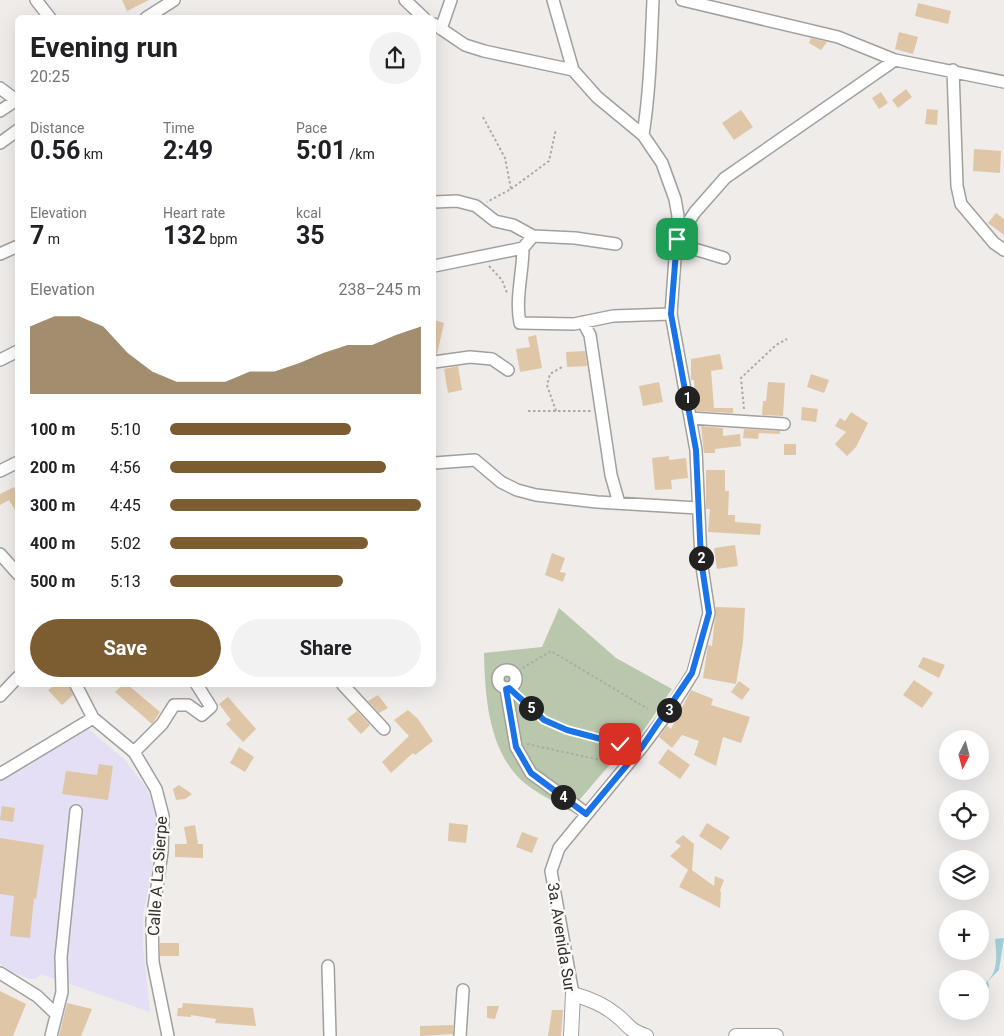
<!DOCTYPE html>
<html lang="en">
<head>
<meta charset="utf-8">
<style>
  body { margin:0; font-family:Roboto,sans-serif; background:#f2f2f2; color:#202124; height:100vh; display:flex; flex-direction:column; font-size:19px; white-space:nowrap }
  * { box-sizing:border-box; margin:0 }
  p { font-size:16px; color:#757577 }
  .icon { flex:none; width:28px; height:28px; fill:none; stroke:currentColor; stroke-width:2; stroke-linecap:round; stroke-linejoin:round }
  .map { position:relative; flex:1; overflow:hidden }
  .sheet { position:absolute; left:15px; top:15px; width:421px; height:672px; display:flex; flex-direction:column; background:#fff; border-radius:8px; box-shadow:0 5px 20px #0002 }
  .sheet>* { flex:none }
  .needle { width:32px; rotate:186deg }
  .controls { position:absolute; left:939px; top:730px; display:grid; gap:10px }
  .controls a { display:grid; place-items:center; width:50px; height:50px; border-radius:50%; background:#fff; box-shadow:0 5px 20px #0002; font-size:25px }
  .pin { position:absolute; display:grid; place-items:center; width:42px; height:42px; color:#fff; margin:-21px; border-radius:10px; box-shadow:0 2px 8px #0006 }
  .km { position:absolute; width:25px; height:25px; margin:-12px; border-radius:50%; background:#222; color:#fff; font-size:14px; line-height:25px; text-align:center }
  .round { display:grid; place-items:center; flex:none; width:52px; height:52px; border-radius:26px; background:#f2f2f2 }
  .headline { display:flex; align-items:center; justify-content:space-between; height:85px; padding:0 15px }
  h1 { font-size:28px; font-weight:700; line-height:38px }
  .stats { display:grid; grid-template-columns:repeat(3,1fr); gap:8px; height:85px; padding:5px 15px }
  .stats div { display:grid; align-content:center }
  .stats b { font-size:25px; font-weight:700 }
  .stats small { font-size:14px; font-weight:400 }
  .stats p { font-size:14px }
  .chart { height:140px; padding:10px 15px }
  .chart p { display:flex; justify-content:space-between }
  .chart svg { width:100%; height:90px; margin-top:5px; fill:#7c5d32; opacity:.7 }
  .button { display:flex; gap:10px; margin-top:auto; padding:10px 15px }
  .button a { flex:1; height:58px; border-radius:30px; background:#7c5d32; color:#fff; font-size:20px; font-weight:700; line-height:58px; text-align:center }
  .button a+a { background:#f2f2f2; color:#202124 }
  ul { padding:0 15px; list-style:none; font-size:16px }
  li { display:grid; grid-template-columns:80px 60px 1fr; align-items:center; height:38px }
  li i { height:12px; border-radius:6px; background:#7c5d32 }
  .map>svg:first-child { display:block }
</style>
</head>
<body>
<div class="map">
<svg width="1004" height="1036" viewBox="0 0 1004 1036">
  <rect width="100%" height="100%" fill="#efecea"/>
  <!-- medical -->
  <path fill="#e5dff5" d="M79 721 126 761 147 789 157 816 158 838 143 915V945L150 1012 41 974 35 979H29L12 972 0 963V767Z"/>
  <!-- green -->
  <path fill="#b9c7ac" d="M559 608 616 658 672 689 641 734 605 770 570 811C554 801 534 792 521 780 488 748 485 695 484 653L542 647Z"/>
  <!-- water -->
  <path fill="#a0d0d6" d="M1004 938 999 970 988 981 989 987 980 992V987C999 976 997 958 995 939Z"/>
  <!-- building -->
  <path fill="#dfc6a7" d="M122 0H149L127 11Z
    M918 3 951 11 948 24 915 16Z
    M899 32 918 37 913 54 895 49Z
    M811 38 827 42 821 50 809 43Z
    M906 89 912 97 898 108 892 100Z
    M881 92 888 103 879 109 872 98Z
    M927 109 938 110 937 125 925 124Z
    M741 110 753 127 734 140 722 123Z
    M974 149 1001 151 1000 173 973 171Z
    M996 213 1004 219V235L988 223Z
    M434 320 444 323 437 354 434 353Z
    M536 335 542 368 520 372 516 349 530 347 528 337Z
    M585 351 587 366 567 367 566 352Z
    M720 354 723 369 711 371 714 408H733V413L696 411 694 380H691V359Z
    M458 366 462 390 448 393 444 369Z
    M811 374 829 380 824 393 807 387Z
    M659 382 663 402 643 406 639 386Z
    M768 382 785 383 783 416 762 415 763 401H766Z
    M802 407 818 409 816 422 801 420Z
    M851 412 868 423 856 447 847 456 835 444 846 432 835 426 840 418 845 421Z
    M701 426 723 428V436L740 434 741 446 715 449V453H704Z
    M744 429 780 431V434L759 433 758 439 743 438Z
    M784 444H796V455H784Z
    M669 456V460L686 458 688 478 671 480 672 489 655 490 652 458Z
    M706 470H725V491H729L728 515H735V522L761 524 760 535 708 532 710 509H706Z
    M14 487 18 494V515L9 500 0 505V494Z
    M735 545 738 566 717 569 714 548Z
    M552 553 565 558 560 572 566 573 563 582 545 575Z
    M716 607 745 608 743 642 736 684 703 678 708 645 712 646Z
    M923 657 945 665 939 678 918 667Z
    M914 680 933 693 922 708 903 695Z
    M739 681 750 689 742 700 731 692Z
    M55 685H69L73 695 62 705 48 690Z
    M122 685H128L160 712 152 724 115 692Z
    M691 690 713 699 711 705 750 717 741 743 723 737 716 766 694 755 699 741 682 735 672 748 659 737 667 726 671 729Z
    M378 695 388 708 379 713 368 701Z
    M228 697 256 729 243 742 226 724 231 720 219 704Z
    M408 710 418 719 433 741 415 755 413 753 391 773 382 762 409 736 394 720Z
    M357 711 370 725 361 734 347 719Z
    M239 747 254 757 245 772 230 763Z
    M668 749 690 765 680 779 658 763Z
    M99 764 113 766 108 800 62 794 66 771 97 775Z
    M179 785 192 794 185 799 176 800 173 789Z
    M2 806 15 808 13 822 0 820Z
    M449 823 468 825 466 843 448 841Z
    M707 823 730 837 721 850 699 836Z
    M195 825 198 844H203V858L175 857V844H187L184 827Z
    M522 832 538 838 532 853 516 847Z
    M683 835 694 844 692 870 714 886 715 876 724 880 720 890 721 892 720 908 679 887 688 870 670 856 681 846 675 842Z
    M0 838 44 845 36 899 34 898 30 938 10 936 14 896 0 894Z
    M160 943H179V956H160Z
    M0 991 26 1004 13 1036H0Z
    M67 1003 92 1009 81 1036H59Z
    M183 1003 253 1008 256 1026 215 1023 216 1019 191 1015V1017L177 1016 178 1008H182Z
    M487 1006H499L495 1019 487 1018Z
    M552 1010H563L561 1036H548Z
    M453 1025V1034L420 1036V1026Z"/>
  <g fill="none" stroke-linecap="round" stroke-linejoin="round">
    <defs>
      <path id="minor" d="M36 0 50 18
        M405 0 424 18
        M553 0 573 70 597 97 643 135 662 163 675 199 678 216 671 314 696 450 701 560 709 613 693 673 669 711 642 747 559 848 551 871 573 994
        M682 0 838 37 895 60
        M146 18 174 0
        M434 24 465 45 484 51 573 70
        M441 29 451 0
        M953 70 957 186 961 204 994 243 1004 250
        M0 88 16 100
        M0 111 18 99
        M643 135C650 90 651 45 653 0
        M0 143 18 130
        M434 202 457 201 476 206 495 221 513 225 533 236 575 238 616 244
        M533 236 523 248C523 272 515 299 520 323L574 324 613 316 671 314
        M0 254 18 246
        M724 258 691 248 677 239 695 212 725 178 895 60 1004 82
        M434 266 523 248
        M583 322 590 335 611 475 619 503
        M0 360 18 351
        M434 362 470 357 492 359 508 370
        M690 418 784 424
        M434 463 475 460 501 482 517 490 536 495 597 502 698 508
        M0 471 18 462
        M0 554 18 574
        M498 679a9 9 0 1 1 18 0a9 9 0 1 1-18 0Z
        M76 685 93 718 134 752 156 789 163 816 162 852 152 921 153 962 168 1036
        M343 685 384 729
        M506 689 516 747 531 773 586 813
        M0 696 18 677
        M134 752 162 724 174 705H188L202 715 211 707 197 685
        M0 774 93 718
        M328 966 330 1036
        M0 973 37 996 56 1014
        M51 1036 62 992 61 957 76 811
        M460 1036 463 990"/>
      <path id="major" d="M571 1036 573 994C587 998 603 1004 615 1014 630 1025 626 1029 646 1036
        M736 1036H776"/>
    </defs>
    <!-- minor casing -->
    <use href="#minor" stroke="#a2a09d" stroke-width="14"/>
    <!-- major casing -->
    <use href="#major" stroke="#a2a09d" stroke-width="16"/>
    <!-- path -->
    <path stroke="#acaaa9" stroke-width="2" stroke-dasharray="2.5 2.5" stroke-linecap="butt" d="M483 117 505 158 511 189 487 202
      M511 189 549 161 556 129
      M489 266 502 280 507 293
      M744 409 741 378 776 345 787 339
      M528 411H591
      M556 411 547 385 550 374 562 367
      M514 673 551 651 648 709
      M518 697 544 720 567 730 620 744
      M527 744 605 761"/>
    <!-- minor -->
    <use href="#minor" stroke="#fff" stroke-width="11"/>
    <!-- major -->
    <use href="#major" stroke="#fff" stroke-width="14"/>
  </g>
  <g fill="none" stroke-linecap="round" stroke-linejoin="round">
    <defs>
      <path id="route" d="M620 744 567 730 544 720 509 688 506 689 516 747 531 773 586 814 642 747 692 673 709 613 701 560 696 450 671 314 677 239"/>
    </defs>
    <!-- route casing -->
    <use href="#route" stroke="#fff" stroke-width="10"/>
    <!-- route -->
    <use href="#route" stroke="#1a73e8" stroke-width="6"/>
  </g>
  <g text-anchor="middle" stroke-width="5" stroke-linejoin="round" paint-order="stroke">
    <!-- street labels -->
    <g font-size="16" fill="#323130" stroke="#fcfaf7">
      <text transform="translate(157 876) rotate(-86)" y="6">Calle A La Sierpe</text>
      <text transform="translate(562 937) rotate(81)" y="6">3a. Avenida Sur</text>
    </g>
  </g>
</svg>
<div class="controls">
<a><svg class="needle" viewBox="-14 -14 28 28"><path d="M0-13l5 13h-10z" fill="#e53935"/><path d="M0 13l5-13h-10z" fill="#757577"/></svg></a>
<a><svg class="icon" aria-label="locate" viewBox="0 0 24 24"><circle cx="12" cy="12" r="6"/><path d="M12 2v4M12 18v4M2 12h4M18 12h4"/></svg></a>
<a><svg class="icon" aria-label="layers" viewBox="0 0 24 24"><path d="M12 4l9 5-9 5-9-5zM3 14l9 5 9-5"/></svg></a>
<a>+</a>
<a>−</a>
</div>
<div class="pin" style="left:677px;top:239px;background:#1e9e55"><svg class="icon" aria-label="arrive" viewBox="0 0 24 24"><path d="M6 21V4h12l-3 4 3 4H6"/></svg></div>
<div class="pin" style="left:620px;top:744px;background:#d93025"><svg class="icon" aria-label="check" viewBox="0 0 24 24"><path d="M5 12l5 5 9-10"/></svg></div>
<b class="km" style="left:687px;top:398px">1</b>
<b class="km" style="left:701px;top:558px">2</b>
<b class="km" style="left:669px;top:710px">3</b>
<b class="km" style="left:563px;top:797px">4</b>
<b class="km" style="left:531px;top:708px">5</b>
<section class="sheet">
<div class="headline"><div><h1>Evening run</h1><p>20:25</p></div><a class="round"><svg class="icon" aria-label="share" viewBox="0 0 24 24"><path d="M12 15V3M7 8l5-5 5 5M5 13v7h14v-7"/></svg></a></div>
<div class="stats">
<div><p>Distance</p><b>0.56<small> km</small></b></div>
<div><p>Time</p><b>2:49</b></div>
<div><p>Pace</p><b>5:01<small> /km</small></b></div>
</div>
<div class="stats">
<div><p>Elevation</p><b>7<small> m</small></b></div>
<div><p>Heart rate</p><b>132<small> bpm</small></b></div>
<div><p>kcal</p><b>35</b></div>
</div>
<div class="chart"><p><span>Elevation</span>238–245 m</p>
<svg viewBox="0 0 160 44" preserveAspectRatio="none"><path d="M0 44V11L10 6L20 6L30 11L40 24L50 33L60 38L70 38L80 38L90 33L100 33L110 29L120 24L130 20L140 20L150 15L160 11V44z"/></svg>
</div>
<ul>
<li><b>100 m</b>5:10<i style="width:72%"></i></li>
<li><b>200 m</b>4:56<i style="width:86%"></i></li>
<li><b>300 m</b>4:45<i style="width:100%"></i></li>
<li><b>400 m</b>5:02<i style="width:79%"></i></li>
<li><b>500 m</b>5:13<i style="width:69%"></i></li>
</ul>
<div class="button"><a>Save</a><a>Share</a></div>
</section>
</div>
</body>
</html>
